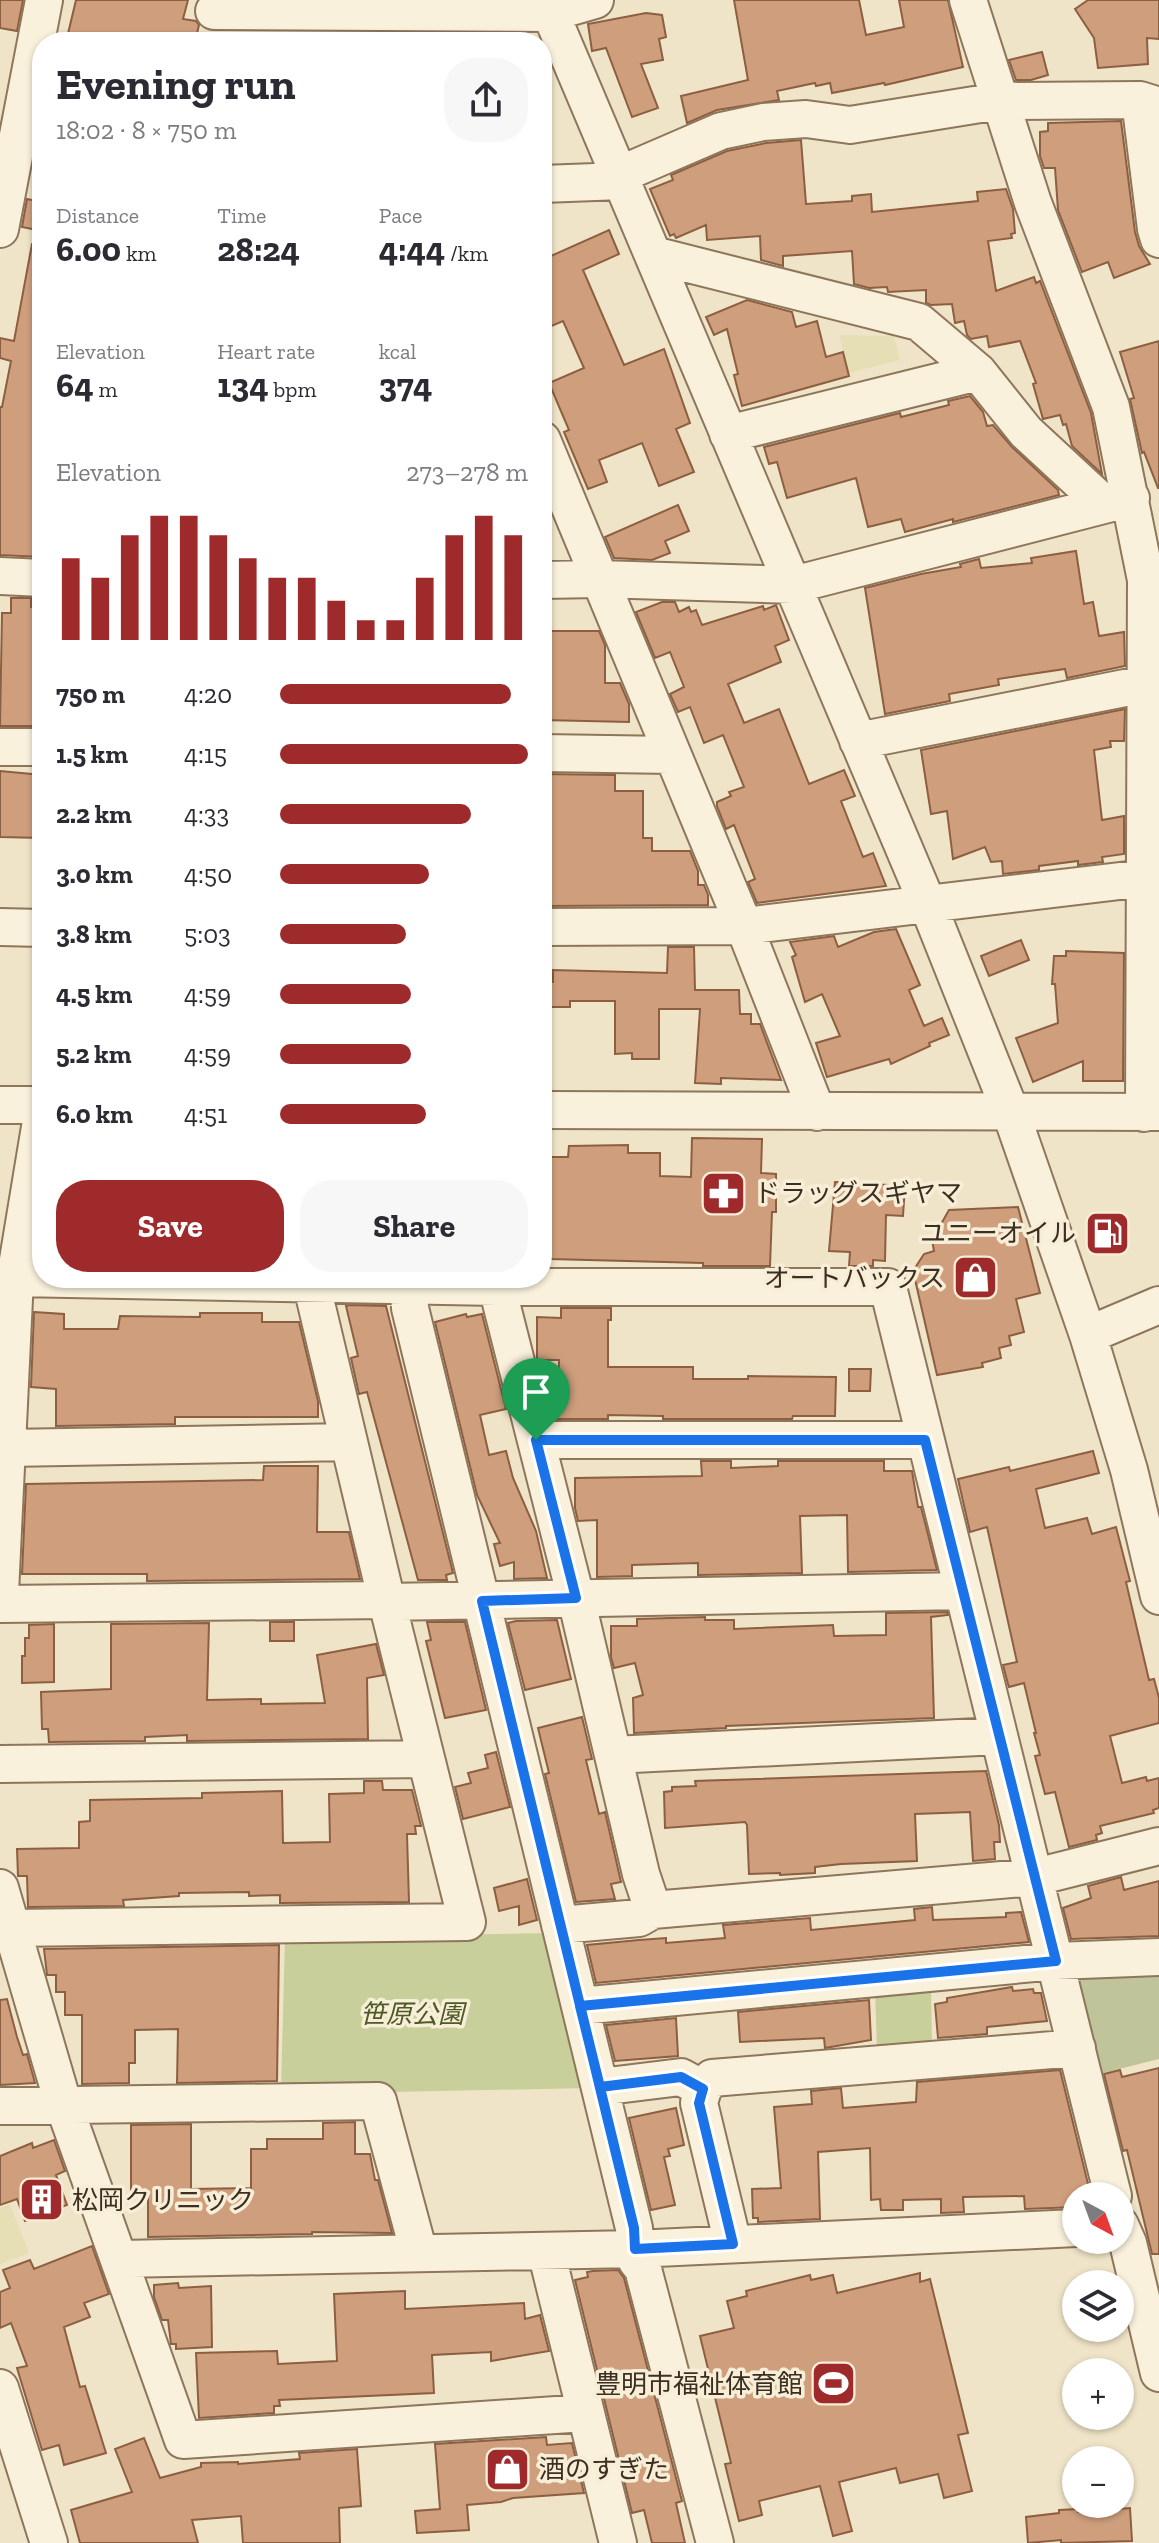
<!DOCTYPE html>
<html lang="en">
<head>
<meta charset="utf-8">
<style>
  body { margin:0; font-family:"Zilla Slab","Noto Sans JP",serif; background:#f7f7f7; color:#2b2b33; height:100vh; display:flex; flex-direction:column; font-size:30px; white-space:nowrap }
  * { box-sizing:border-box; margin:0 }
  p { font-size:26px; color:#7c7c81 }
  .icon { flex:none; width:44px; height:44px; fill:none; stroke:currentColor; stroke-width:2; stroke-linecap:round; stroke-linejoin:round }
  .map { position:relative; flex:1; overflow:hidden }
  .drawer { position:absolute; left:32px; top:32px; width:520px; height:1256px; display:flex; flex-direction:column; background:#fff; border-radius:32px; box-shadow:0 2px 6px #0004 }
  .drawer>* { flex:none }
  .needle { width:52px; rotate:139deg }
  .tools { position:absolute; left:1062px; top:2182px; display:grid; gap:16px }
  .tools a { display:grid; place-items:center; width:72px; height:72px; border-radius:50%; background:#fff; box-shadow:0 2px 6px #0004; font-size:40px }
  .pin { position:absolute; display:grid; place-items:center; width:68px; height:68px; color:#fff; margin:-82px -34px; border-radius:50% 50% 50% 0; rotate:-45deg; box-shadow:0 0 8px #0007 }
  .pin .icon { rotate:45deg }
  .round { display:grid; place-items:center; flex:none; width:84px; height:84px; border-radius:32px; background:#f7f7f7 }
  .headline { display:flex; align-items:center; justify-content:space-between; height:136px; padding:0 24px }
  h1 { font-size:44px; font-weight:700; line-height:60px }
  .metrics { display:grid; grid-template-columns:repeat(3,1fr); gap:12px; height:136px; padding:8px 24px }
  .metrics div { display:grid; align-content:center }
  .metrics b { font-size:34px; font-weight:700 }
  .metrics small { font-size:22px; font-weight:400 }
  .metrics p { font-size:22px }
  .chart { height:224px; padding:16px 24px }
  .chart p { display:flex; justify-content:space-between }
  .chart svg { width:100%; height:144px; margin-top:8px; stroke:#9e2a2b; stroke-width:6 }
  .cta { display:flex; gap:16px; margin-top:auto; padding:16px 24px }
  .cta a { flex:1; height:92px; border-radius:32px; background:#9e2a2b; color:#fff; font-size:32px; font-weight:700; line-height:92px; text-align:center }
  .cta a+a { background:#f7f7f7; color:#2b2b33 }
  ul { padding:0 24px; list-style:none; font-size:26px }
  li { display:grid; grid-template-columns:128px 96px 1fr; align-items:center; height:60px }
  li i { height:20px; border-radius:10px; background:#9e2a2b }
  .map>svg:first-child { display:block }
</style>
</head>
<body>
<div class="map">
<svg width="1159" height="2543" viewBox="0 0 1159 2543">
  <rect width="100%" height="100%" fill="#f0e4c8"/>
  <!-- farmland -->
  <path fill="#e6deb5" d="M839 335 894 336 900 360 849 373Z
    M10 2204 29 2253 0 2264V2208Z"/>
  <!-- green -->
  <path fill="#c9cf9b" d="M550 1933 589 2088 392 2092 281 2088 285 1938Z
    M931 1984 932 2047 877 2051 875 1989Z"/>
  <!-- cemetery -->
  <path fill="#bfc49a" d="M1159 1969V2059L1099 2074 1076 1978 1082 1970Z"/>
  <!-- building -->
  <path fill="#cf9f7d" stroke="#8d5f41" stroke-width="2" d="M0 0H23L17 31 0 28Z
    M76 0H188L183 19 196 21 199 25 195 42H66Z
    M734 0H859L866 35 904 27 899 0H948L963 67 885 85 884 83 832 93 830 83 816 86 815 83 777 91 779 100 717 110 687 123 681 96 748 80Z
    M1088 0H1159V39L1147 38 1148 64 1098 68 1094 38 1075 9Z
    M646 13 662 15 666 37 659 39 663 60 641 64 658 108 632 117 606 48 592 51 588 24Z
    M1042 52 1048 75 1031 80H1016L1009 60Z
    M1121 121 1135 232 1139 246 1150 264 1114 278 1108 262 1082 272 1058 210 1055 168H1044L1040 156V132L1048 131V123Z
    M801 140 806 204 852 201V196L871 194 872 212 978 201 977 192 1006 189 1013 209 1015 233 1011 234 1012 238 988 241 996 291 1034 277 1036 283 1040 281 1091 413 1102 474 1072 446 1066 424 1063 425 1060 415 1043 419 1033 384 1036 383 1020 341 989 347 987 336 971 339 967 335 964 321 955 323 952 304 931 305 926 303V290L888 292 887 287 869 288 854 284 852 251 783 256V266L761 260 760 236 707 240 706 225 676 238 674 234 670 236 650 189 673 180 671 175 727 151 766 143Z
    M27 199 42 202V231L22 227Z
    M609 230 619 254 583 270 624 365 664 349 690 423 676 429 694 472 659 486 642 443 599 460 607 482 588 489 564 432 569 430 549 383 584 368 563 321 542 330V260Z
    M32 244 42 245V428L37 452H42V557L0 555V407H2L11 361 0 358V338L14 341Z
    M747 300 792 312 796 327 817 321 826 357 843 352 849 376 742 406 734 375 738 374 727 329 714 335 706 317Z
    M1159 341V488H1158L1144 452 1142 453 1130 399 1134 398 1120 352Z
    M970 396 983 412 987 426 993 425 1012 447 1058 490 1059 495 953 522V519L905 532 901 519 868 527 856 478 787 498 777 462 769 464 764 447 900 413 901 417 949 405 948 401Z
    M678 505 689 531 665 541 670 553 652 560 614 558 605 537Z
    M1076 551 1084 604 1093 602 1099 636 1124 632 1125 666 1067 678 1065 669 998 679 999 685 949 694 950 701 885 714 865 588 921 574 961 567 960 564 979 559 981 568 1032 563 1031 558Z
    M11 598H31V607H42L40 695H42V726H0L2 613H11Z
    M662 602H675L679 612 689 607 691 612 696 610 702 625 763 606 764 610 776 605 789 640 775 646 781 662 728 684 744 723 779 709 809 784 844 770 855 796 841 801 863 857 873 853 886 886 757 903 748 882 755 879 734 825 726 829 717 806V802L731 796 729 792 744 787 723 735 704 743 690 707 678 712 670 694 684 687 670 652 655 658 636 612Z
    M542 631H599L605 645V683H620L629 704V722L542 720Z
    M1125 709 1124 741H1110L1111 747 1094 750 1102 820 1124 816V854L1102 857 1103 862 1078 865V861L1039 866V870L1003 874 1002 861 991 862 985 847 953 859 947 811 931 814 921 750Z
    M0 771 42 775V838L0 837Z
    M542 774 615 775V791H643V838H652V851H690L698 871V885H704L708 895V905L542 906Z
    M896 929 920 985 909 990 924 1026 942 1018 949 1035 929 1043 930 1046 891 1064 889 1059 827 1077 816 1043 840 1036 822 994 805 1002 792 957 796 955 790 942 834 936 838 947 874 932Z
    M1021 940 1029 960 989 976 981 956Z
    M668 947H694L695 990H739L740 1014H751V1024H760L781 1080 721 1078V1084L695 1083 700 1009H659V1059H632V1053L615 1054V1001H570V1007H542V982H553V970L667 973Z
    M1066 951 1124 953 1123 1081H1083V1061L1033 1082 1016 1038 1058 1023 1055 984H1052L1054 956H1066Z
    M692 1138 762 1139 761 1173 776 1174V1212H772L770 1266H703V1263L550 1259V1199H542L543 1157H568L569 1146 628 1145V1153H660V1176L691 1177Z
    M835 1182 905 1186 903 1216 886 1215 885 1261 873 1260V1266H849L850 1252 829 1251Z
    M1018 1207 1040 1293 1016 1299 1024 1332 1009 1336 1011 1345 999 1348 1001 1358 982 1363 983 1367 937 1375 913 1271 924 1254 934 1251 932 1240 949 1210Z
    M350 1305 386 1306 453 1573 446 1575 447 1580H418L367 1392 359 1394 351 1358 358 1356 346 1306Z
    M561 1308H611V1320H608V1367H693V1379H748V1376L836 1377 835 1416H793L792 1419H663V1416L608 1415V1419H555L556 1404H558L559 1360H537V1317L561 1318Z
    M34 1312 64 1314V1329H118L120 1316 200 1317V1313H262V1322H299L318 1401V1417H175V1424L56 1426V1389L31 1387Z
    M466 1314 467 1317 482 1314 506 1409 480 1415 489 1455 506 1451 513 1478 536 1531 547 1578 514 1579V1562L500 1566 494 1544 500 1543 477 1495 435 1322Z
    M849 1369H871L870 1391H849Z
    M1093 1451 1099 1473 1036 1489 1045 1528 1087 1518 1092 1534 1116 1527 1130 1581 1126 1582 1149 1680 1154 1679 1159 1698V1723L1110 1736 1122 1783 1146 1777 1147 1781 1159 1778V1808L1153 1810 1154 1813 1100 1826 1102 1833 1096 1835 1097 1840 1069 1847 1055 1792 1045 1794 1035 1756 1040 1755 1034 1733H1036L1024 1683 1009 1687 1008 1684 1003 1665 1017 1662 987 1527 970 1532 958 1479 1009 1467 1010 1471Z
    M701 1461H731V1468L778 1466V1461H884V1471H912L918 1507H921L937 1570 848 1572 847 1515 800 1516 802 1573 698 1575V1563L632 1565V1576L597 1577V1520L578 1521 575 1508V1478L702 1476Z
    M264 1466H318L317 1532H349L360 1579 147 1581V1574H22L26 1484 263 1480Z
    M947 1612 948 1615 931 1617 934 1718 726 1726V1728L634 1733 633 1698 643 1695 635 1663 614 1668 611 1657V1626H637V1619L705 1617V1620H734V1629L833 1625 834 1636 886 1635V1613Z
    M557 1620 571 1679 525 1690 508 1623 516 1621Z
    M270 1622H294V1641H270Z
    M427 1622H465L486 1710 445 1718 426 1641 431 1640Z
    M209 1623 207 1700 261 1699V1704L325 1703 317 1655 376 1644 384 1675 367 1678 368 1739 187 1741V1735L145 1737V1741L49 1742 48 1729H42L41 1692 111 1689V1624Z
    M54 1624V1682L22 1683V1656H25V1638H29V1625Z
    M582 1717 592 1759 586 1760 599 1814 605 1812 621 1882 611 1884 615 1899 576 1902 545 1774 549 1773 538 1728Z
    M496 1752 510 1807 463 1819 455 1787 471 1783 468 1773 488 1768 485 1755Z
    M986 1771 999 1825 1000 1842H994L995 1859 973 1861 970 1812 915 1814 917 1861 841 1864 815 1867V1873L780 1875V1873L749 1874 747 1825 745 1822 665 1828 664 1792 672 1791V1787L696 1786 695 1781Z
    M364 1781H382L383 1790H412L421 1826H415L416 1834H407L409 1902 280 1903V1895L249 1896V1892L179 1893V1896L123 1900 124 1906 28 1907 27 1876H18L17 1849 79 1848V1822L90 1821V1800L202 1798V1793L282 1791 283 1843 330 1842 329 1794 364 1793Z
    M1121 1877 1124 1890 1159 1881V1936L1071 1939 1063 1908 1091 1898 1088 1886Z
    M527 1879 537 1920 519 1925V1906L499 1911 494 1888Z
    M932 1907 933 1920 1006 1917V1913L1021 1912 1029 1942 596 1983 588 1949 587 1945 639 1940 666 1938V1943L725 1938 723 1925 810 1918 811 1930 915 1920 914 1909Z
    M279 1945 277 2081 177 2083 178 2029 135 2030V2063H129V2083L82 2084V2015H65V1992H56V1975H47L44 1949Z
    M1012 1987 1013 1991 1033 1989 1034 1993H1041L1047 2021 987 2027V2034L938 2038 935 2004 947 2002V1998Z
    M7 1999 17 2037 23 2055 27 2054 35 2083 0 2085V2000Z
    M869 2000 871 2040 825 2048 824 2038 740 2042 738 2012Z
    M676 2018 678 2056 615 2061 606 2025Z
    M1159 2068V2254H1152L1127 2150 1123 2151 1104 2074 1120 2070 1122 2077Z
    M1060 2070 1091 2196H1076V2207L1025 2209 1024 2196 963 2197 964 2212 941 2213V2199L903 2200V2210H881L880 2199 871 2200 870 2148 818 2152 820 2219 758 2222V2218H753L752 2189 781 2188 774 2107 812 2104 811 2091 841 2088 843 2108 916 2102 917 2082Z
    M676 2108 684 2145 668 2149 670 2156 664 2157 675 2205 651 2210 629 2118Z
    M355 2122V2154H370L375 2180H378L392 2233 312 2232V2234L148 2237V2190H131V2125L191 2124V2189L251 2188V2149H267V2139H323V2123Z
    M54 2140 65 2171 56 2175 67 2205 25 2221 17 2199 0 2205V2156L32 2143 33 2148Z
    M92 2246 109 2294 84 2303 90 2317 64 2327 80 2387 85 2386 106 2453 64 2465 59 2445 42 2450 17 2368 27 2366 11 2323 0 2328V2292L10 2288 3 2270 30 2260 34 2269Z
    M618 2270 624 2278 682 2501 676 2503 685 2543H652L644 2510 632 2513 575 2280 588 2277 587 2272 593 2271Z
    M920 2273V2282L930 2279 968 2433 958 2435 972 2491 944 2498 938 2474 900 2483 896 2468 839 2482 852 2531 833 2536 820 2486 759 2501 762 2515 739 2521 725 2464 731 2463 700 2336 734 2328 727 2301 747 2296 746 2291 810 2275 811 2280 833 2275 837 2293Z
    M178 2283 179 2288 211 2286 212 2347 176 2349V2344H171L168 2320H162L154 2297V2285Z
    M405 2291V2309L524 2303 525 2319 540 2315 549 2351 491 2361V2352L432 2355 434 2393 279 2400 280 2406H274V2413L199 2418 196 2353 277 2351 278 2364 337 2361 334 2294Z
    M546 2437 547 2445 572 2443 584 2493 513 2498 501 2502 467 2505 469 2530 417 2533 415 2511 440 2509 435 2444Z
    M144 2438 160 2478 201 2467V2463L238 2462V2464L300 2459 299 2453 357 2449 361 2506 339 2508 340 2543H243L241 2516 192 2520 198 2543H80L71 2510 132 2492 115 2449Z
    M1130 2508 1132 2541 1061 2543V2540L1028 2543 1026 2517 1059 2513V2510L1078 2509V2512Z"/>
  <g fill="none" stroke-linecap="round" stroke-linejoin="round">
    <defs>
      <path id="minor" d="M545 0 928 905 1011 1113 1088 1335 1129 1470 1159 1596
        M968 0 1033 203 1111 407 1146 580 1144 1113
        M214 11 550 13 595 0
        M1140 100 1156 229 1159 239
        M619 175 721 131 763 122 806 119 850 125 999 101 1140 100 1159 106
        M542 184 622 181
        M0 229 44 0
        M653 255 919 322 978 372 1026 432 1104 504
        M728 434 978 372
        M542 440 744 926 817 1112
        M0 576 42 578
        M542 580 599 579 793 585 1131 498
        M858 741 1145 684
        M0 747H42
        M542 753 672 755
        M0 927 42 928
        M542 927 744 926 1145 878
        M0 1105H42
        M542 1110 1159 1112
        M15 1278 497 1287H888L1113 2196
        M408 1278 410 1308 634 2228 636 2260 643 2269 715 2543
        M497 1287 576 1598 641 1874 653 1910 1036 1877 1159 1846
        M1088 1335 1159 1305
        M536 1440H925
        M7 1448 349 1442
        M0 1593 15 1278 42 1115
        M387 1602 963 1591
        M0 1604 387 1600
        M613 1755 999 1736
        M0 1764 426 1759
        M0 1888 63 2103 183 2440 585 2413
        M560 1925 639 1918 653 1910
        M12 1928 467 1922 387 1602 311 1282
        M580 2006 1056 1961 1159 1957
        M600 2087 681 2077 703 2089
        M0 2106 378 2101 419 2253
        M1120 2225 1128 2243 1159 2373
        M733 2244 699 2103 703 2089 712 2078 1077 2048
        M546 2251 618 2543
        M120 2259 635 2249 1076 2228
        M0 2388 49 2543"/>
    </defs>
    <!-- minor casing -->
    <use href="#minor" stroke="#8d765c" stroke-width="40"/>
    <!-- minor -->
    <use href="#minor" stroke="#faf1dc" stroke-width="36"/>
  </g>
  <g fill="none" stroke-linecap="round" stroke-linejoin="round">
    <defs>
      <path id="route" d="M536 1440 576 1598 482 1601 634 2228 635 2249 733 2244 699 2103 703 2089 681 2077 600 2087 580 2006 1056 1961 925 1440H536"/>
    </defs>
    <!-- route casing -->
    <use href="#route" stroke="#fff" stroke-width="16"/>
    <!-- route -->
    <use href="#route" stroke="#1a73e8" stroke-width="10"/>
  </g>
  <!-- icons -->
  <defs>
    <symbol id="pharmacy-square" viewBox="-11 -11 22 22"><rect x="-9" y="-9" width="18" height="18" rx="4" fill="#9e2a2b" stroke="#f7eed8"/><path d="M-2-6h4v4h4v4h-4v4h-4v-4h-4v-4h4Z" fill="#fff"/></symbol>
    <symbol id="fuel-square" viewBox="-11 -11 22 22"><rect x="-9" y="-9" width="18" height="18" rx="4" fill="#9e2a2b" stroke="#f7eed8"/><path d="M-5.5-6h7V0h2V4h1.3V-2.5L3-4.5l.8-.8L6-3V5H2.5V1h-1V6h-7ZM-4.2-4.7v3.2H.2V-4.7Z" fill="#fff"/></symbol>
    <symbol id="shop-square" viewBox="-11 -11 22 22"><rect x="-9" y="-9" width="18" height="18" rx="4" fill="#9e2a2b" stroke="#f7eed8"/><path d="M-5-2.5h2.3a2.7 3.5 0 0 1 5.4 0H5L5.5 6h-11ZM-1.5-2.5h3a1.5 2.3 0 0 0-3 0Z" fill="#fff"/></symbol>
    <symbol id="building-square" viewBox="-11 -11 22 22"><rect x="-9" y="-9" width="18" height="18" rx="4" fill="#9e2a2b" stroke="#f7eed8"/><path d="M-4-6H4V6H1V3H-1V6H-4ZM-2.5-4.3h1.7v1.8h-1.7ZM.8-4.3h1.7v1.8H.8ZM-2.5-1h1.7V.8h-1.7ZM.8-1h1.7V.8H.8Z" fill="#fff"/></symbol>
    <symbol id="stadium-square" viewBox="-11 -11 22 22"><rect x="-9" y="-9" width="18" height="18" rx="4" fill="#9e2a2b" stroke="#f7eed8"/><path d="M0-5a6.5 5 0 1 0 0 10a6.5 5 0 1 0 0-10ZM-3.5-1.8h7v3.6h-7Z" fill="#fff"/></symbol>
  </defs>
  <g fill-rule="evenodd">
    <use href="#pharmacy-square" x="698" y="1168" width="51" height="51"/>
    <use href="#fuel-square" x="1082" y="1208" width="51" height="51"/>
    <use href="#shop-square" x="950" y="1252" width="51" height="51"/>
    <use href="#building-square" x="16" y="2174" width="51" height="51"/>
    <use href="#stadium-square" x="808" y="2358" width="51" height="51"/>
    <use href="#shop-square" x="482" y="2444" width="51" height="51"/>
  </g>
  <g text-anchor="middle" stroke-width="7" stroke-linejoin="round" paint-order="stroke">
    <!-- poi labels -->
    <g font-size="26" fill="#3d2e20" stroke="#f7eed8" text-anchor="start">
      <text x="754" y="1202">ドラッグスギヤマ</text>
      <text x="1076" y="1242" text-anchor="end">ユニーオイル</text>
      <text x="945" y="1287" text-anchor="end">オートバックス</text>
      <text x="72" y="2209">松岡クリニック</text>
      <text x="803" y="2393" text-anchor="end">豊明市福祉体育館</text>
      <text x="539" y="2478">酒のすぎた</text>
    </g>
    <!-- park labels -->
    <g font-size="26" font-style="italic" fill="#4d5a26" stroke="#f7eed8">
      <text x="412" y="2023">笹原公園</text>
    </g>
  </g>
</svg>
<div class="tools">
<a><svg class="needle" viewBox="-14 -14 28 28"><path d="M0-13l5 13h-10z" fill="#e53935"/><path d="M0 13l5-13h-10z" fill="#7c7c81"/></svg></a>
<a><svg class="icon" aria-label="layers" viewBox="0 0 24 24"><path d="M12 4l9 5-9 5-9-5zM3 14l9 5 9-5"/></svg></a>
<a>+</a>
<a>−</a>
</div>
<div class="pin" style="left:536px;top:1440px;background:#1e9e55"><svg class="icon" aria-label="arrive" viewBox="0 0 24 24"><path d="M6 21V4h12l-3 4 3 4H6"/></svg></div>
<section class="drawer">
<div class="headline"><div><h1>Evening run</h1><p>18:02 · 8 × 750 m</p></div><a class="round"><svg class="icon" aria-label="share" viewBox="0 0 24 24"><path d="M12 15V3M7 8l5-5 5 5M5 13v7h14v-7"/></svg></a></div>
<div class="metrics">
<div><p>Distance</p><b>6.00<small> km</small></b></div>
<div><p>Time</p><b>28:24</b></div>
<div><p>Pace</p><b>4:44<small> /km</small></b></div>
</div>
<div class="metrics">
<div><p>Elevation</p><b>64<small> m</small></b></div>
<div><p>Heart rate</p><b>134<small> bpm</small></b></div>
<div><p>kcal</p><b>374</b></div>
</div>
<div class="chart"><p><span>Elevation</span>273–278 m</p>
<svg viewBox="0 0 160 44" preserveAspectRatio="none"><path d="M5 44V19M15 44V25M25 44V12M35 44V6M45 44V6M55 44V12M65 44V19M75 44V25M85 44V25M95 44V32M105 44V38M115 44V38M125 44V25M135 44V12M145 44V6M155 44V12"/></svg>
</div>
<ul>
<li><b>750 m</b>4:20<i style="width:93%"></i></li>
<li><b>1.5 km</b>4:15<i style="width:100%"></i></li>
<li><b>2.2 km</b>4:33<i style="width:77%"></i></li>
<li><b>3.0 km</b>4:50<i style="width:60%"></i></li>
<li><b>3.8 km</b>5:03<i style="width:51%"></i></li>
<li><b>4.5 km</b>4:59<i style="width:53%"></i></li>
<li><b>5.2 km</b>4:59<i style="width:53%"></i></li>
<li><b>6.0 km</b>4:51<i style="width:59%"></i></li>
</ul>
<div class="cta"><a>Save</a><a>Share</a></div>
</section>
</div>
</body>
</html>
